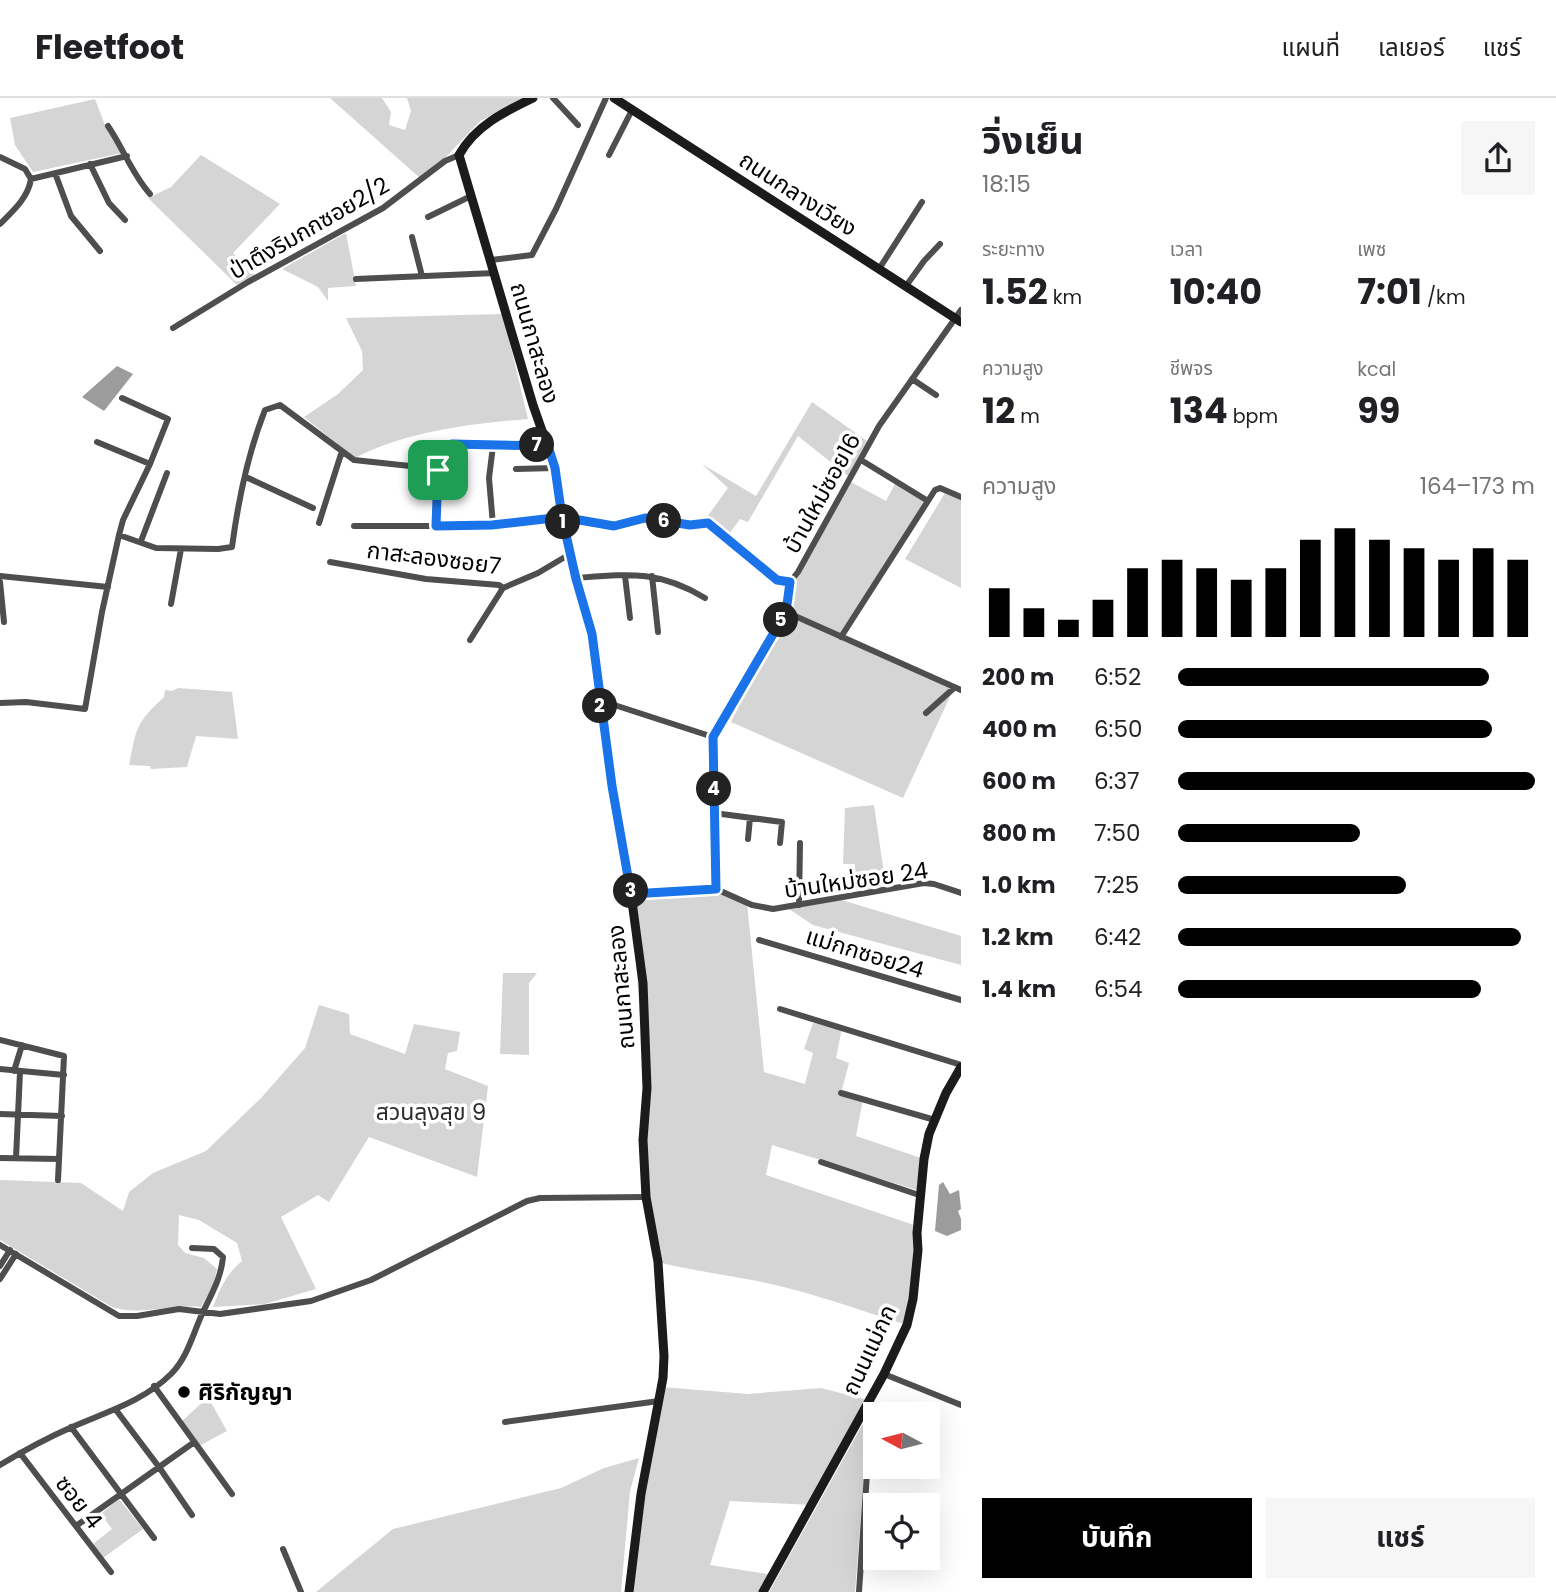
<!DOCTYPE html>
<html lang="th">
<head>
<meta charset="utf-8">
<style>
  body { margin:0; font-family:Poppins,"Noto Sans Thai",sans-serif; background:#f6f6f6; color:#202124; height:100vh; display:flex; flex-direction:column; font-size:26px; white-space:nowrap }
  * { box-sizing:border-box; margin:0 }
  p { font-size:23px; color:#757577 }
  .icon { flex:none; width:38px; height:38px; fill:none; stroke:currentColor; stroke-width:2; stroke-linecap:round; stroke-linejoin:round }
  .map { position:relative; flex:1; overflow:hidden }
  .sheet { display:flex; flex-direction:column; background:#fff; width:595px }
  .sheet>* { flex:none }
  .needle { width:46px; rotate:277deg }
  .tools { position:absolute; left:863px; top:1304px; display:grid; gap:14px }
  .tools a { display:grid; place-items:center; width:77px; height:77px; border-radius:0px; background:#fff; box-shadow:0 7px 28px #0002; font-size:35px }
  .pin { position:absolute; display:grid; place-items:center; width:60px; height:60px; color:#fff; margin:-30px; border-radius:14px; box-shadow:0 4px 10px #0006 }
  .km { position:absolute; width:35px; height:35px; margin:-18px; border-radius:50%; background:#222; color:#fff; font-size:19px; line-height:35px; text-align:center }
  .round { display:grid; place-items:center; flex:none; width:74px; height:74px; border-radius:0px; background:#f6f6f6 }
  .summary { display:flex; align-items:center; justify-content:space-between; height:119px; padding:0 21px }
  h1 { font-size:38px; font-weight:700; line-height:52px }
  .metrics { display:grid; grid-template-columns:repeat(3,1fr); gap:10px; height:119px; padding:7px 21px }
  .metrics div { display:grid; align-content:center }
  .metrics b { font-size:35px; font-weight:700 }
  .metrics small { font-size:19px; font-weight:400 }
  .metrics p { font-size:19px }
  .chart { height:196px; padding:14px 21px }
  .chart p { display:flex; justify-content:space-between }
  .chart svg { width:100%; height:126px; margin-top:7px; stroke:#000; stroke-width:6 }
  .cta { display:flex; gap:14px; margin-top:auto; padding:14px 21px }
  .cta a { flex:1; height:80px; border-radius:0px; background:#000; color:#fff; font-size:28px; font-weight:700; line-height:80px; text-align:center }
  .cta a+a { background:#f6f6f6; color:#202124 }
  ul { padding:0 21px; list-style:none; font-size:23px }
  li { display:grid; grid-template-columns:112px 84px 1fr; align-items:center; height:52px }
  li i { height:18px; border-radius:9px; background:#000 }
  header { display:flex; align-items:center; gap:42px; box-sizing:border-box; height:98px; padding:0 35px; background:#fff; border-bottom:2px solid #e0e0e0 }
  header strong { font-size:33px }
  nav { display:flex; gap:38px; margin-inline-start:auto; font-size:24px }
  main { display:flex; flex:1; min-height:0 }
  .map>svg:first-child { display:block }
</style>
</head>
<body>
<header>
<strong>Fleetfoot</strong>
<nav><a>แผนที่</a><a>เลเยอร์</a><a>แชร์</a></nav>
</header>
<main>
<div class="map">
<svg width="961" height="1494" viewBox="0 0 961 1494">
  <rect width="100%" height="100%" fill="#fff"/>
  <!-- green -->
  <path fill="#d5d5d5" d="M330 0H382L391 14 389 27 405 32 411 13 407 0H524L480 23 446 59 420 80Z
    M95 1 105 27 122 55 33 74 15 47 10 20Z
    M201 57 280 106 233 155 255 177 237 187 148 100 171 89Z
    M346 135 356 188 328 190V203L318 189 282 171Z
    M503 216 528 321C470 326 408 333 355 360L304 319 338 296 363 272 362 253 346 220Z
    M812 304 867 343 848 378 798 338 748 424 740 421 729 436 707 419 728 390 702 366 756 398Z
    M849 383 886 403 896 384 928 403 841 538 954 590 903 700 731 624 786 514 790 484Z
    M945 395 961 402V490L905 461Z
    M178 590 232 594 238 641 196 638 187 669 151 671 150 668 129 667C137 629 135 626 164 599L165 592 172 593Z
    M874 707 886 789 856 792 855 766H843L845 710Z
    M716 791 747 805 764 974 805 986 813 955 804 951 813 925 842 930 836 960 849 965 841 995 863 1001 856 1038 924 1061 920 1093 772 1047 766 1077 917 1128 907 1227C856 1211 805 1192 752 1182 721 1176 689 1172 658 1164L646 1099V997L631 797Z
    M835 800 961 838V867L813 827 786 809Z
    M503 875H537L529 885V957L500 956Z
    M319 907 349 916 350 936 405 956 414 926 460 934 457 953 448 955 445 971 488 988 477 1079 369 1039 329 1104 318 1097 281 1119 316 1191 265 1206 213 1209C220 1191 226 1176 242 1163L237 1145 199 1122 179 1117 178 1147 185 1155 204 1160 217 1171 213 1187 201 1209C172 1206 140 1218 112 1209L0 1142V1082L81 1085 123 1113 129 1094 153 1075 206 1053 262 999 305 950Z
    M662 1289 748 1296 821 1290 868 1302 811 1407 730 1403 710 1467 773 1477 763 1494H629Z
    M208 1299 227 1333 199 1348 181 1324Z
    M864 1324 868 1325 855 1494H769Z
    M639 1360 630 1393 621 1494H316L393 1431 561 1390 604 1370Z
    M119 1401 143 1431 103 1460 93 1446 112 1431 101 1416Z"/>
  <!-- water -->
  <path fill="#9c9c9c" d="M117 268 133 276 104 313 82 299Z
    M943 1084 950 1096 959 1092 961 1111 958 1113 961 1121V1132L947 1138 935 1133 939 1087Z"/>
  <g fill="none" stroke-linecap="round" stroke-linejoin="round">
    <!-- street -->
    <path stroke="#4e4e4e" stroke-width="6" d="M553 0 578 27
      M108 28C123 50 132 76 150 96
      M609 57 632 12
      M0 59 25 71 31 81C28 100 13 113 0 126
      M90 66 109 105 125 122
      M55 75 71 118 100 153
      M31 81 127 58
      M428 119 471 98
      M412 139 422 178
      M491 162 532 157 556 111 606 0
      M879 171 922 104
      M356 181 495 175
      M906 188 924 163 940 146
      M173 230 248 184 383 110 445 63 459 57
      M912 281 936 297
      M97 344 150 366
      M861 362 928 403
      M438 371 443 354 452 347 548 348
      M516 371 555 370
      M246 379 313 410
      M319 425 342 353
      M493 427 489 380 493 348
      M354 428H436
      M119 437 123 422 150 366 168 321 122 300
      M141 443 167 375
      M330 464 426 481 499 487 503 490 538 475 570 456
      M0 478 108 489
      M625 478 630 520
      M652 478 658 534
      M576 480C629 476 658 472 705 500
      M0 484 4 524
      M171 506 181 451
      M786 514 961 592
      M841 539 935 392 940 390 961 399
      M470 542 503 490
      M599 602 713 639 786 514 790 484
      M0 605 26 604 85 611 102 514 119 437 156 450 218 451 232 449C238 404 248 355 265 312L280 307 354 362 438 371 436 428 493 427 562 419 614 428 645 420 690 427 708 425 777 482 790 484 798 474 879 328 961 212
      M926 615 954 590
      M713 639 716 791
      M714 715 782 724 780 745
      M748 741 750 720
      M631 796 716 791 752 807 773 811 924 785 934 786 961 795
      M799 807 800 745
      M759 842 961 902
      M780 911 961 967
      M0 942 64 958 58 1082
      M0 971 64 977
      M14 973 22 947
      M841 995 935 1022
      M0 1016 62 1018
      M0 1060 59 1061
      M16 1060 20 974
      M821 1064 919 1097
      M0 1147 119 1218H137L179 1211 220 1216 311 1203 371 1182 527 1103 540 1100 646 1099
      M0 1168 10 1152
      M0 1181 16 1156
      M884 1276 961 1307
      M154 1288 232 1396
      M116 1312 159 1369 192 1417
      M505 1324 659 1303
      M71 1329 154 1440
      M20 1355 111 1474
      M0 1367C23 1353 47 1340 72 1329 106 1314 144 1303 171 1276 188 1259 193 1235 203 1214 212 1195 221 1180 223 1159L214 1151 192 1150
      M76 1428 193 1345
      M283 1451 301 1494
      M859 1494 871 1316 869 1304"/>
    <!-- secondary -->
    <path stroke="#1b1b1b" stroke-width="9" d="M533 0C504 14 475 28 459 57L533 307 555 370 570 456 592 536 599 602 631 796 643 885 647 990 643 1042 646 1099 658 1164 664 1258 663 1280 641 1396 629 1494
      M614 0 961 224
      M763 1494 884 1276 907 1227 913 1201 918 1152 917 1135 924 1061 929 1036 946 995 961 969"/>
  </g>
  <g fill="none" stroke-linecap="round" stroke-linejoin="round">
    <defs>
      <path id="route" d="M438 372 436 428 492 427 562 419 576 481 592 536 612 688 631 796 716 791 713 639 786 514 790 484 777 482 708 425 690 427 645 420 614 428 562 419 555 370 548 348 452 346 443 354 438 372"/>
    </defs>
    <!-- route casing -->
    <use href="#route" stroke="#fff" stroke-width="14"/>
    <!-- route -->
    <use href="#route" stroke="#1a73e8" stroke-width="9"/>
  </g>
  <!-- markers -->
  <circle fill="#000" stroke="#fff" stroke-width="2.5" cx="184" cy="1294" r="7"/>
  <g text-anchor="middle" stroke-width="7" stroke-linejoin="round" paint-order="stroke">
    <!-- street labels -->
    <g font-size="23" fill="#000" stroke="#fff">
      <text transform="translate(798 96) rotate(33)" y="8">ถนนกลางเวียง</text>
      <text transform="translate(309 130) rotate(-30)" y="8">ป่าตึงริมกกซอย2/2</text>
      <text transform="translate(535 245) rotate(74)" y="8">ถนนกาสะลอง</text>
      <text transform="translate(822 395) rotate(-61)" y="8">บ้านใหม่ซอย16</text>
      <text transform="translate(434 460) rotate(7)" y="8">กาสะลองซอย7</text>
      <text transform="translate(856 782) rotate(-8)" y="8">บ้านใหม่ซอย 24</text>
      <text transform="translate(865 855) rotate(17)" y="8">แม่กกซอย24</text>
      <text transform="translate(621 889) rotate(-95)" y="8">ถนนกาสะลอง</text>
      <text transform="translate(869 1252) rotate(-65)" y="8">ถนนแม่กก</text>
      <text transform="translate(79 1404) rotate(52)" y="8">ซอย 4</text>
    </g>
    <!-- park labels -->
    <g font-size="23" fill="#2c2c2c" stroke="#fff">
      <text x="431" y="1022">สวนลุงสุข 9</text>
    </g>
    <!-- poi labels -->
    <g font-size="23" font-weight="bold" fill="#000" stroke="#fff" text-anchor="start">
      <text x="198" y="1302">ศิริกัญญา</text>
    </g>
  </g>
</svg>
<div class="tools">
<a><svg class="needle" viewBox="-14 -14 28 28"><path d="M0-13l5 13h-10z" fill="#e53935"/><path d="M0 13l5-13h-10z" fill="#757577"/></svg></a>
<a><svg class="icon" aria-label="locate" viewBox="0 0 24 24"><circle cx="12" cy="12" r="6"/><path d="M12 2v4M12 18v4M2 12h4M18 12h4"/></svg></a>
</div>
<div class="pin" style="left:438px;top:372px;background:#1e9e55"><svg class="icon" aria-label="arrive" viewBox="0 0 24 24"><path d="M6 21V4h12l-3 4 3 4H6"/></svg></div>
<b class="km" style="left:563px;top:424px">1</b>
<b class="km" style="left:600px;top:608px">2</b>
<b class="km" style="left:631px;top:793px">3</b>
<b class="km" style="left:714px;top:691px">4</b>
<b class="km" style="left:781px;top:522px">5</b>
<b class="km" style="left:664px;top:423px">6</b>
<b class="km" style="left:537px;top:347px">7</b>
</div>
<section class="sheet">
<div class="summary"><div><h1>วิ่งเย็น</h1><p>18:15</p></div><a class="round"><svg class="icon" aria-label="share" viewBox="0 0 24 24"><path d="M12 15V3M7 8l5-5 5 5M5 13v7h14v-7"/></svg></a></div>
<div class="metrics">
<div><p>ระยะทาง</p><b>1.52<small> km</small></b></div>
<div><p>เวลา</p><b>10:40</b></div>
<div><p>เพซ</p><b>7:01<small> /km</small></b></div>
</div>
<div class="metrics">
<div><p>ความสูง</p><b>12<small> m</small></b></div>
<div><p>ชีพจร</p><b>134<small> bpm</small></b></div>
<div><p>kcal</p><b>99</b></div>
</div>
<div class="chart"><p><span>ความสูง</span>164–173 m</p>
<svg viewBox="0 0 160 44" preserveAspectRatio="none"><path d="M5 44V27M15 44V34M25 44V38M35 44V31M45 44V20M55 44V17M65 44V20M75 44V24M85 44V20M95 44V10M105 44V6M115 44V10M125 44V13M135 44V17M145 44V13M155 44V17"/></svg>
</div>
<ul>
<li><b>200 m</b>6:52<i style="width:87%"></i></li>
<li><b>400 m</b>6:50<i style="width:88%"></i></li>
<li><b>600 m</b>6:37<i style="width:100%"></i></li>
<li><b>800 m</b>7:50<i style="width:51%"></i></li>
<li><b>1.0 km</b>7:25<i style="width:64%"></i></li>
<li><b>1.2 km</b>6:42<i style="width:96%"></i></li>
<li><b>1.4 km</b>6:54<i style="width:85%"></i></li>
</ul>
<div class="cta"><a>บันทึก</a><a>แชร์</a></div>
</section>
</main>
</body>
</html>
